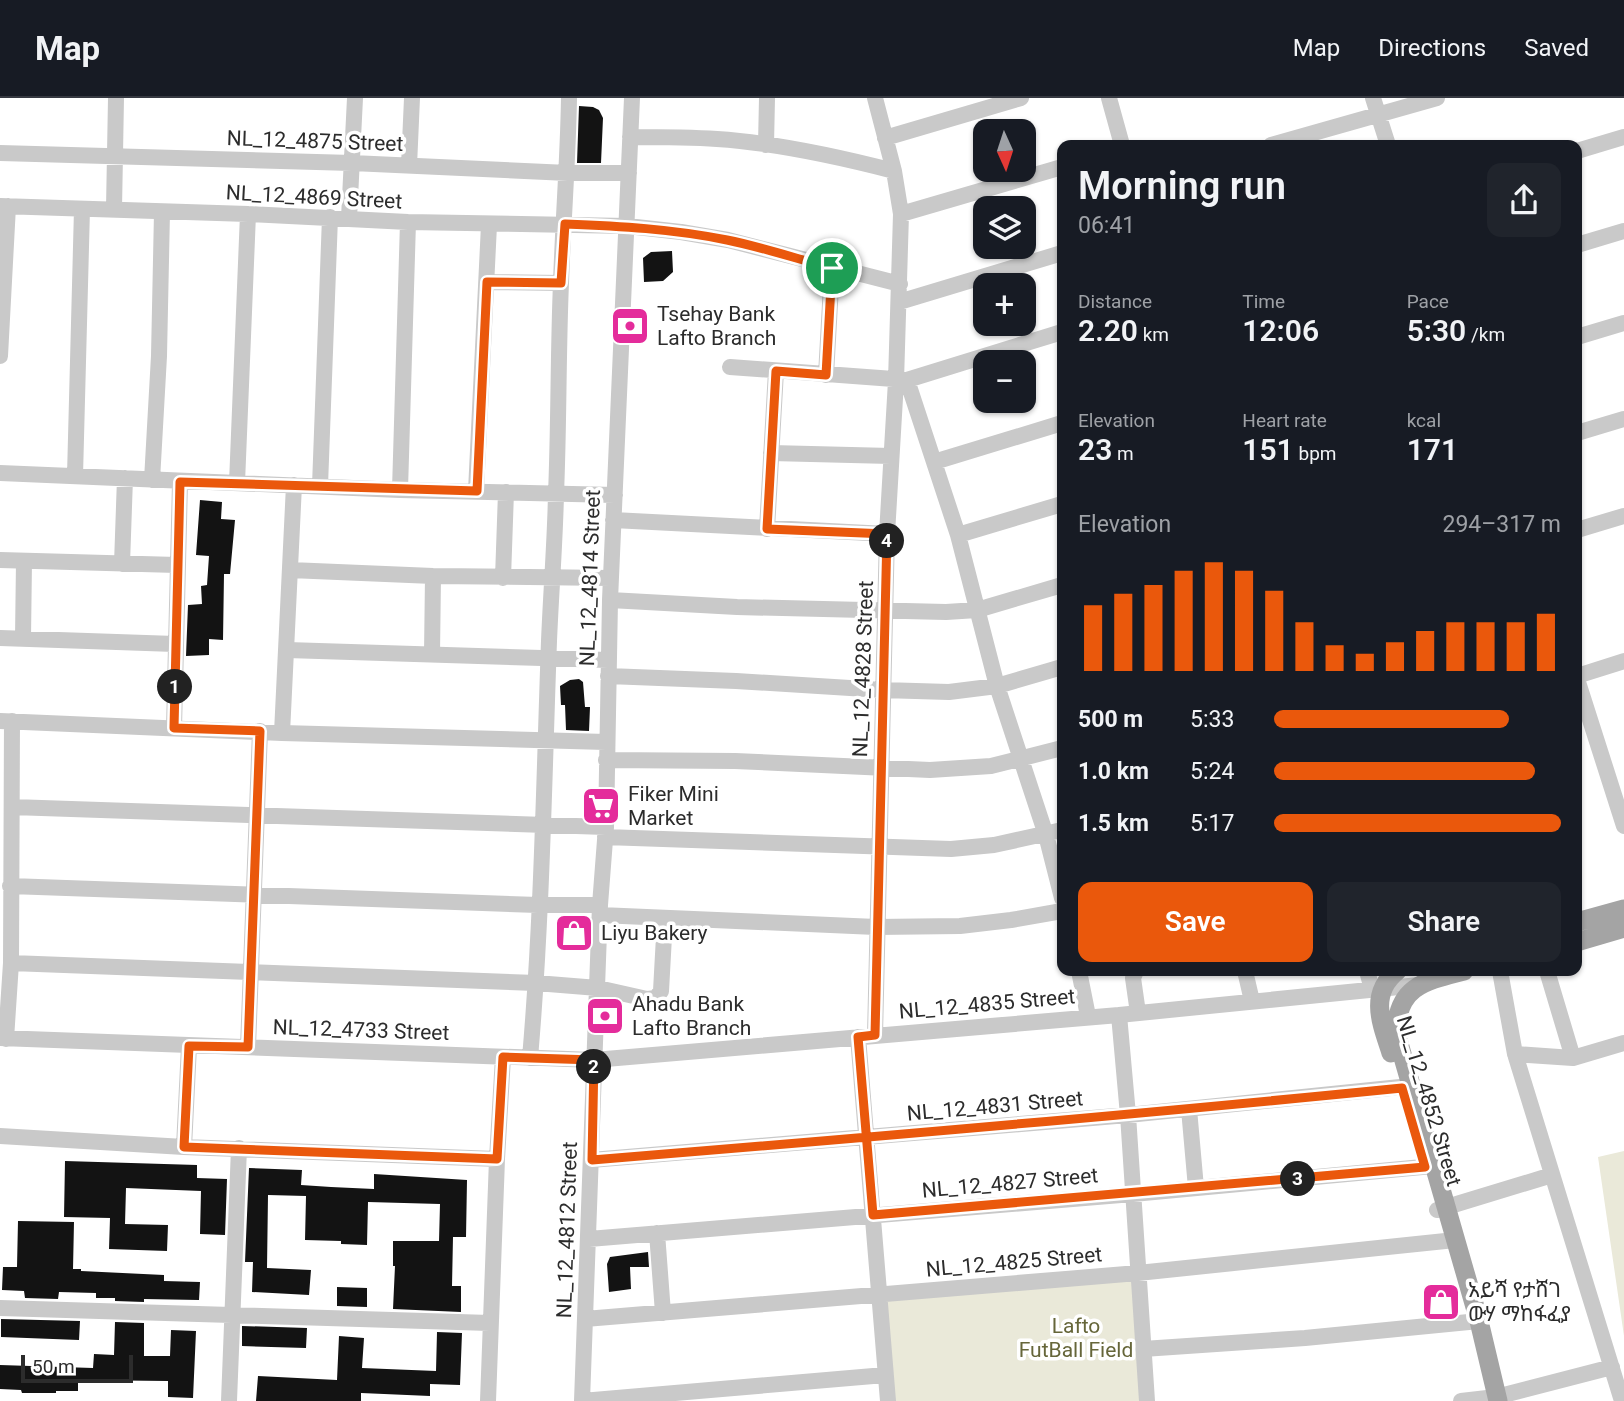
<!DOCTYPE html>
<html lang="en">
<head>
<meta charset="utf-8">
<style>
  body { margin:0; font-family:Roboto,"Noto Sans Ethiopic",sans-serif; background:#20242c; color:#f1f3f6; height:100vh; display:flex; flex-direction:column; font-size:26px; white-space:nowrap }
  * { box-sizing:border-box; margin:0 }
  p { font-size:23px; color:#9ea1a6 }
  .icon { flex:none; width:38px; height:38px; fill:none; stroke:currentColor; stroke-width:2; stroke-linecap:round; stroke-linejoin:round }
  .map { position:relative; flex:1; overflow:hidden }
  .sheet { position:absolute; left:1057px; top:42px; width:525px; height:836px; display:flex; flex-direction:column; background:#171b24; border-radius:14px; box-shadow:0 2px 5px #0004 }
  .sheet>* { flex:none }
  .needle { width:46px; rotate:177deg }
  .buttons { position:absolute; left:973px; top:21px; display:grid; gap:14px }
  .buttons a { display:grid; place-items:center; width:63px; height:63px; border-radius:14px; background:#171b24; box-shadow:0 2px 5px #0004; font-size:35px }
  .scale { position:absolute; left:21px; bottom:18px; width:112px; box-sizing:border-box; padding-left:7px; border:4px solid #2c2c2c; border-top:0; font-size:19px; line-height:24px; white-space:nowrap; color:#2c2c2c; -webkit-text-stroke:5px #fff; paint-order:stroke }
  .pin { position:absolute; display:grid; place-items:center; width:60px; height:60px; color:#fff; margin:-30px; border:4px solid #fff; border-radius:50%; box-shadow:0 2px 7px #0007 }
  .km { position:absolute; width:35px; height:35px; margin:-18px; border-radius:50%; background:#222; color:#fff; font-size:19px; line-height:35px; text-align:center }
  .round { display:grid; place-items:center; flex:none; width:74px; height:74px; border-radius:14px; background:#20242c }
  .headline { display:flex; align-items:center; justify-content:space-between; height:119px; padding:0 21px }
  h1 { font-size:38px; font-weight:600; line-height:52px }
  .stats { display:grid; grid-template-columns:repeat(3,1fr); gap:10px; height:119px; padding:7px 21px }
  .stats div { display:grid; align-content:center }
  .stats b { font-size:30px; font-weight:600 }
  .stats small { font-size:19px; font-weight:400 }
  .stats p { font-size:19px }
  .chart { height:196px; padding:14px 21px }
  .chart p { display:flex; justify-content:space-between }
  .chart svg { width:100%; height:126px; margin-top:7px; stroke:#ea580c; stroke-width:6 }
  .button { display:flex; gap:14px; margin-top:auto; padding:14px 21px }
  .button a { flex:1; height:80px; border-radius:14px; background:#ea580c; color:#fff; font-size:28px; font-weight:600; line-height:80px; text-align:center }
  .button a+a { background:#20242c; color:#f1f3f6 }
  ul { padding:0 21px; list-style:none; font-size:23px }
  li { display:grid; grid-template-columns:112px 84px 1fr; align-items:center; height:52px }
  li i { height:18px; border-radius:9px; background:#ea580c }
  header { display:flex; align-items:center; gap:42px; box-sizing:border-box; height:98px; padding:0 35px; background:#171b24; border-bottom:2px solid #363941 }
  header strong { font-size:33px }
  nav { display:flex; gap:38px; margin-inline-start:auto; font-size:24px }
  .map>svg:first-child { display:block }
</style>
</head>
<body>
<header>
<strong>Map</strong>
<nav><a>Map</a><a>Directions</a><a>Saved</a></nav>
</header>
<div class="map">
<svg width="1624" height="1303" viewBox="0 0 1624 1303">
  <rect width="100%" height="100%" fill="#fff"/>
  <!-- green -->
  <path fill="#eae9d9" d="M1624 1053V1238L1598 1059Z
    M1137 1172 1143 1303H890L879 1196Z"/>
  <!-- building -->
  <path fill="#131313" d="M579 8 593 9 599 12 603 20 601 65H577Z
    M672 153 673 174 663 183 644 184 643 160 651 154Z
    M200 402 222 404 221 421 235 422 230 476H224L223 542 209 541V557L186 558 188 507 202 506 201 488 207 487 209 458 196 457Z
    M579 581 583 584 585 609H590L589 633 566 632 565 607H561L560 588 570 582Z
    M65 1063 197 1067V1080L227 1081 225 1137 200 1136 201 1093 126 1090 125 1126 168 1127 167 1153 109 1151 110 1120 64 1119Z
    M249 1070 302 1072 301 1087 331 1089 374 1091V1076L467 1082 466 1139H453L452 1188H461V1214L393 1211 395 1168H393V1143H439L440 1106 368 1104 367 1147 341 1146V1143L305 1142 306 1098 268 1097 267 1170 311 1172 309 1197 252 1194 253 1164H245Z
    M18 1123 74 1124 73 1171H81V1173L164 1177V1183L200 1184 199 1202 144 1201V1204L115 1203V1200H96V1195L59 1194 58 1201 25 1200 24 1193 2 1192 3 1169H17Z
    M648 1154 649 1169H630L631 1191 609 1194 607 1166 610 1159Z
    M337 1189 367 1190V1209L337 1208Z
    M1 1221 80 1223 79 1242 1 1239Z
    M115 1224 144 1225V1258H170L171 1232 196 1233 193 1300 168 1299V1283L78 1282V1293H56V1295H22L21 1292 0 1291V1267L93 1270 94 1256 114 1257Z
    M242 1228 307 1230 306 1250 242 1248Z
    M437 1234 462 1235 460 1287 430 1286V1298L361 1295V1303H256L258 1278 337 1282 339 1238 364 1240 362 1270 436 1273Z"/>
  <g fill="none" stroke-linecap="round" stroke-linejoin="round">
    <!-- minor -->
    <path stroke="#c9c9c9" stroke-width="16" d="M1109 0 1122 47
      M1373 0 1388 47
      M630 39C659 39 688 39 717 41 777 45 836 58 894 73
      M885 40 1021 0
      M766 47 767 0
      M1271 47 1437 0
      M1577 53 1624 39
      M0 55 352 65 568 75H629
      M409 68 412 0
      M0 108 248 116 408 124 627 128 681 134 728 142 900 186
      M114 111 116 0
      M901 116 1062 69
      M349 120 355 0
      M1577 147 1624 133
      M487 184 561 185
      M899 204 1062 155
      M1577 239 1624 225
      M0 258 8 108
      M730 269 907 282 958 437 997 588 1046 737 1062 800
      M826 277 832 170
      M907 282 1062 234
      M1577 335 1624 321
      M771 355 891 358
      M934 364 1062 325
      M0 375 400 392 615 397
      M75 378 82 111
      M152 382 159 258 162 114
      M237 385 248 116
      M320 388 330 119
      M400 392 408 124
      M476 393 489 127
      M613 422 887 436
      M767 431 776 273
      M1577 432 1624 418
      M958 437 1062 406
      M0 462 177 467
      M122 466 125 380
      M290 472 433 478 611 480
      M503 480 506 394
      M610 502 737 509 946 514 977 512 1062 487
      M0 540 175 546
      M23 540 24 463
      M287 552 608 562
      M432 556 433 478
      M608 578 736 583 882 592 949 594 997 588 1062 569
      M1577 578 1624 563
      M1577 581 1624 728
      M0 623 282 635 606 644
      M174 630 180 384
      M282 635 294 387
      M606 662 735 663 930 672 991 668 1062 650
      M12 709 606 729
      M605 739 951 751 994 747 1062 732
      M10 788 538 807H600
      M600 817 876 829 960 828 1011 822 1062 813
      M11 865 536 885 598 890 647 901 656 900 661 893 665 820
      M1079 873 1088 918
      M1136 873 1133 880 1138 915
      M1245 873 1252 903
      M1367 873 1372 891
      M1500 873 1515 956 1622 1303
      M1547 873 1573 960 1624 945
      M1119 917 1128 1017 1147 1303
      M875 937 887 436 896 283 901 116 894 73 875 0
      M858 939 888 1303
      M0 940 594 962 1119 917 1419 887
      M6 941 11 865 12 623
      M248 949 260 633
      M1515 956 1573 960
      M530 960C542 821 544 682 549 543 551 494 555 445 556 396 559 325 558 255 561 185 563 123 568 62 569 0
      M1189 1011 1196 1090
      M0 1038 184 1049 497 1061
      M184 1049 189 948
      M591 1062 1128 1017 1410 988
      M1437 1112 1552 1077
      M657 1135 663 1215
      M589 1141 1133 1096 1433 1068
      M0 1210 490 1225
      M585 1221 1138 1175 1455 1142
      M1143 1251 1305 1240 1479 1223
      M229 1303 239 1050
      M488 1303 497 1061 503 959
      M582 1303 600 807 606 729 610 502 632 0
      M582 1303 885 1277
      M1461 1303 1496 1299 1612 1269"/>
    <!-- major -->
    <path stroke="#a4a4a4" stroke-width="19" d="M1577 824 1624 811
      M1577 844 1624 830
      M1464 873C1425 883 1397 888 1396 935L1479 1223 1498 1303
      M1391 955C1382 927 1368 896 1397 873"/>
  </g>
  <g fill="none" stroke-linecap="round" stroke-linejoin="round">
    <defs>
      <path id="route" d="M832 170C797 161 762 149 727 142 673 131 619 128 565 126L561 185 487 184 477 393 180 384 174 630 260 633 248 949 189 948 184 1049 497 1061 503 959 594 962 592 1062C862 1040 1132 1017 1402 990L1425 1069 873 1117 858 939 875 937 887 436 767 431 776 273 826 277 832 170"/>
    </defs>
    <!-- route casing -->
    <use href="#route" stroke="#fff" stroke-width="14"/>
    <!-- route -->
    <use href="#route" stroke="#ea580c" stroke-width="9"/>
  </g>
  <!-- icons -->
  <defs>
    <symbol id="bank-square" viewBox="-11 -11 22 22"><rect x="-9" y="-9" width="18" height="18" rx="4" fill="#e42c9b" stroke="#fff"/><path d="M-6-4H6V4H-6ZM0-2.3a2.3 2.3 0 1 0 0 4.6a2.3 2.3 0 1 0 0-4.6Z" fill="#fff"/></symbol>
    <symbol id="supermarket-square" viewBox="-11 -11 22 22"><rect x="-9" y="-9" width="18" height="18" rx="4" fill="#e42c9b" stroke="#fff"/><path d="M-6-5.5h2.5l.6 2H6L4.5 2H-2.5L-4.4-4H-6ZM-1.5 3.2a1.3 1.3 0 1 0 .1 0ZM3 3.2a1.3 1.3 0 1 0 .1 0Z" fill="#fff"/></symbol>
    <symbol id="shop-square" viewBox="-11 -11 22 22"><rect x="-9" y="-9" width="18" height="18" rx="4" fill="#e42c9b" stroke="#fff"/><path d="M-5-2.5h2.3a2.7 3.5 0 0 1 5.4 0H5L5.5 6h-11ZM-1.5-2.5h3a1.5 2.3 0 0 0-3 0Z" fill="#fff"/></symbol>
  </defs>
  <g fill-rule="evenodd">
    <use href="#bank-square" x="608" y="206" width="44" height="44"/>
    <use href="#supermarket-square" x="579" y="686" width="44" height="44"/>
    <use href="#shop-square" x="552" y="813" width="44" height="44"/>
    <use href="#bank-square" x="583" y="896" width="44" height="44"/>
    <use href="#shop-square" x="1419" y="1182" width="44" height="44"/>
  </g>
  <g text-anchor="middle" stroke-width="7" stroke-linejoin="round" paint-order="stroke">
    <!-- street labels -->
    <g font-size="21" fill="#2c2c2c" stroke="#fff">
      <text transform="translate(315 43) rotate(2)" y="7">NL_12_4875 Street</text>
      <text transform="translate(314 99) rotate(3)" y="7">NL_12_4869 Street</text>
      <text transform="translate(590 480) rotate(-88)" y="7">NL_12_4814 Street</text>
      <text transform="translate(863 571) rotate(-88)" y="7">NL_12_4828 Street</text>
      <text transform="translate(987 906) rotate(-5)" y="7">NL_12_4835 Street</text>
      <text transform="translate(361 932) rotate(2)" y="7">NL_12_4733 Street</text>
      <text transform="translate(1429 1003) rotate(73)" y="7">NL_12_4852 Street</text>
      <text transform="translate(995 1008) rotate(-5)" y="7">NL_12_4831 Street</text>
      <text transform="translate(1010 1085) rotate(-5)" y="7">NL_12_4827 Street</text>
      <text transform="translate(567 1132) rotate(-88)" y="7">NL_12_4812 Street</text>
      <text transform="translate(1014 1164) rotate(-5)" y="7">NL_12_4825 Street</text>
    </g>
    <!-- poi labels -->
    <g font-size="21" fill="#2c2c2c" stroke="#fff" text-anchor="start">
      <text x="657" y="223">Tsehay Bank<tspan x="657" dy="24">Lafto Branch</tspan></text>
      <text x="628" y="703">Fiker Mini<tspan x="628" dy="24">Market</tspan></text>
      <text x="601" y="842">Liyu Bakery</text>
      <text x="632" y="913">Ahadu Bank<tspan x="632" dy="24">Lafto Branch</tspan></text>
      <text x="1468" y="1199">አይሻ የታሸገ<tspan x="1468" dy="24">ውሃ ማከፋፈያ</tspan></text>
    </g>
    <!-- park labels -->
    <g font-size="21" fill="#66663a" stroke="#fff">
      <text x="1076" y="1235">Lafto<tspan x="1076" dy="24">FutBall Field</tspan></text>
    </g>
  </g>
</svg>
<div class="buttons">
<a><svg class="needle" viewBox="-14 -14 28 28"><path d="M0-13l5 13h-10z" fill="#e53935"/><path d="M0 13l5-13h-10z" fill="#9ea1a6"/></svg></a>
<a><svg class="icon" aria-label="layers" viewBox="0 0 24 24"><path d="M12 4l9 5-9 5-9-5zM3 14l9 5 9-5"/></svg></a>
<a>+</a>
<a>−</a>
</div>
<div class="scale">50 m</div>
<div class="pin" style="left:832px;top:170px;background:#1e9e55"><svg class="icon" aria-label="arrive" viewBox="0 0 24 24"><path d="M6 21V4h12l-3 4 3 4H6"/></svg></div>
<b class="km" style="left:175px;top:589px">1</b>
<b class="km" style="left:594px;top:969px">2</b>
<b class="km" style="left:1298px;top:1081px">3</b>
<b class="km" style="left:887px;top:443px">4</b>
<section class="sheet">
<div class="headline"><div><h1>Morning run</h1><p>06:41</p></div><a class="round"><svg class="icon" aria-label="share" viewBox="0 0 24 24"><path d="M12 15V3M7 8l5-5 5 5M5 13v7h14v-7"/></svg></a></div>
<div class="stats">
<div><p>Distance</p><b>2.20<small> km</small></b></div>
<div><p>Time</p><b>12:06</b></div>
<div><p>Pace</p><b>5:30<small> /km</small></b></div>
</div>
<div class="stats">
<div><p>Elevation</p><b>23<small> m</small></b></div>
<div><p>Heart rate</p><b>151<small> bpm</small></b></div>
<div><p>kcal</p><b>171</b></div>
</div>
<div class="chart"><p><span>Elevation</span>294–317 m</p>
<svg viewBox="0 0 160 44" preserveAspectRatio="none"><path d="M5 44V21M15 44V17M25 44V14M35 44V9M45 44V6M55 44V9M65 44V16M75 44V27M85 44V35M95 44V38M105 44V34M115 44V30M125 44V27M135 44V27M145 44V27M155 44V24"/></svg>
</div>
<ul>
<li><b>500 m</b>5:33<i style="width:82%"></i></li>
<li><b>1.0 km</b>5:24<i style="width:91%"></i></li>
<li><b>1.5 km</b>5:17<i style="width:100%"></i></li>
</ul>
<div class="button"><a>Save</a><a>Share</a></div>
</section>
</div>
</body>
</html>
